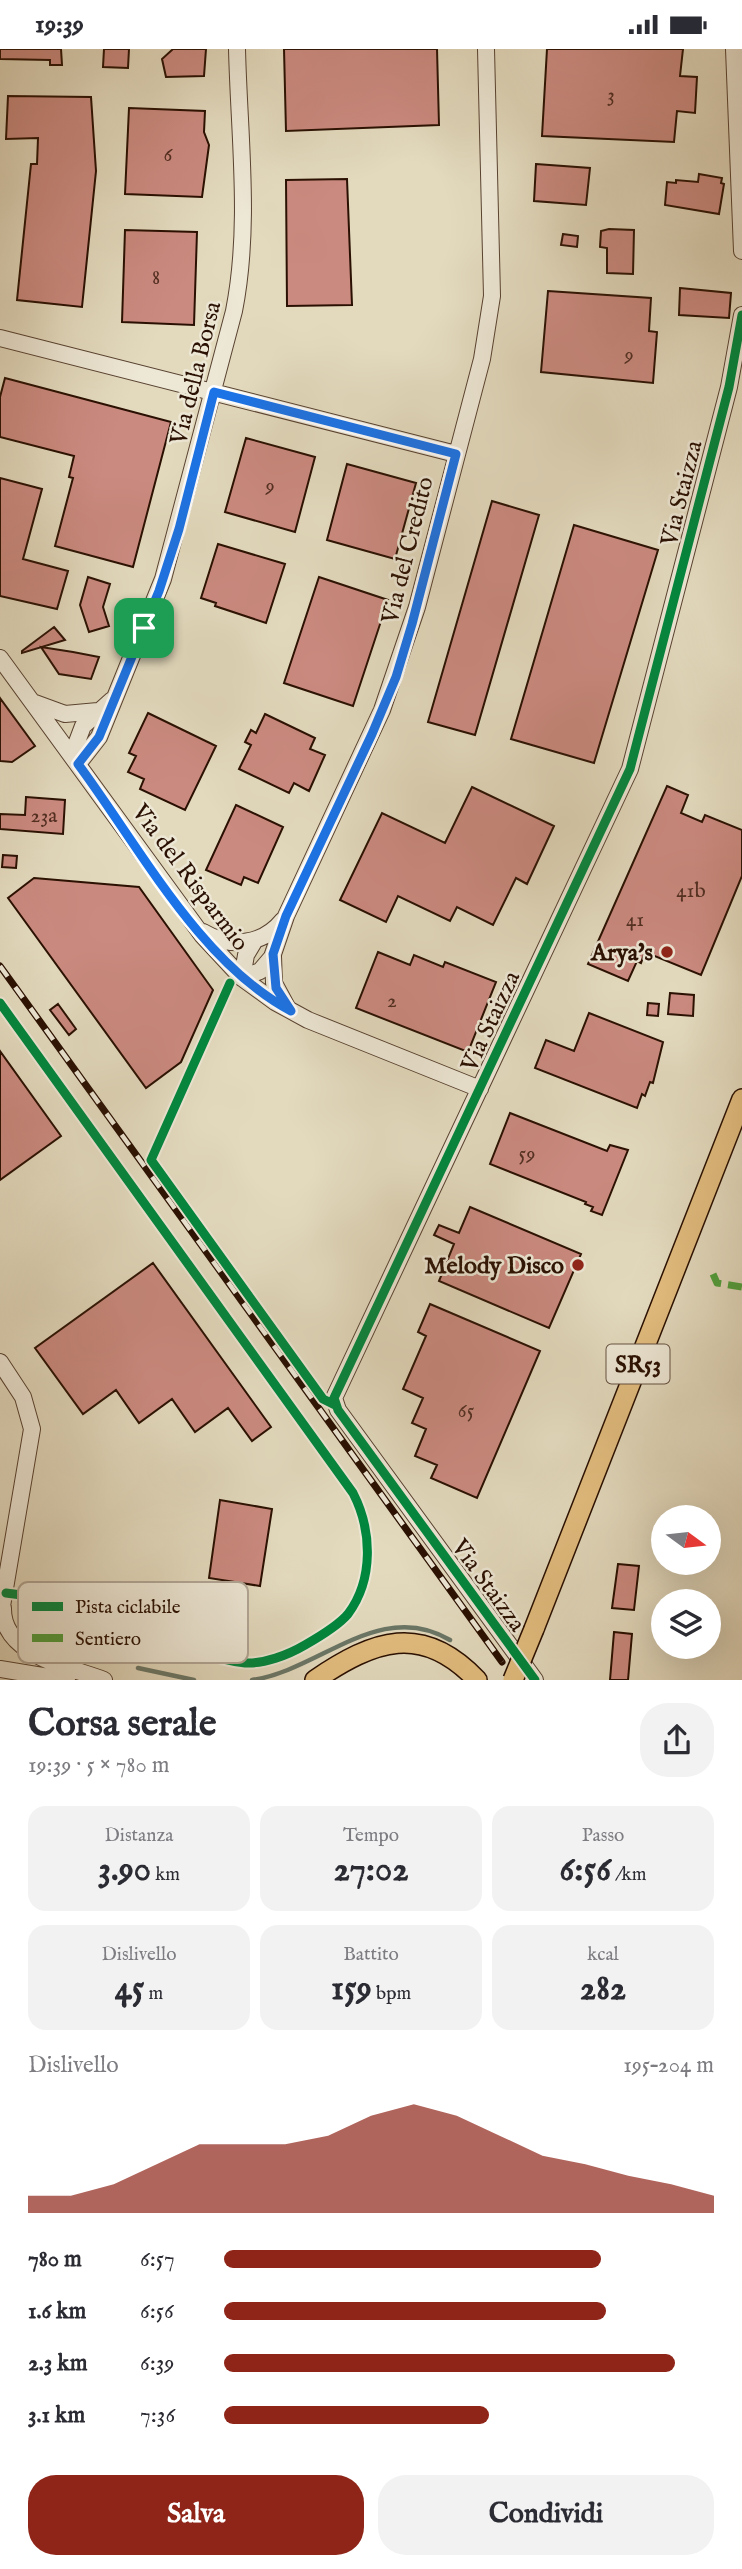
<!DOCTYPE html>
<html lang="it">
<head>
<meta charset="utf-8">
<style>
  body { margin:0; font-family:"IM FELL English",serif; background:#f2f2f3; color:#2b2b33; height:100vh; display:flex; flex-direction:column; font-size:26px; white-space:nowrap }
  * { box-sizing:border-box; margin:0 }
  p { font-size:23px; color:#7c7c81 }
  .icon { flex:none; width:38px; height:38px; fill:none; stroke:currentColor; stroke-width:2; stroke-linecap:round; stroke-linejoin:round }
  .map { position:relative; height:1631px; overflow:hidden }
  .panel { display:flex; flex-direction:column; background:#fff; flex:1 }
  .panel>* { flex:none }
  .needle { width:46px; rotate:105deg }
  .buttons { position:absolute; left:651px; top:1456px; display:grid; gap:14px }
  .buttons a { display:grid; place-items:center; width:70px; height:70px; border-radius:50%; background:#fff; box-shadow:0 7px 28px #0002; font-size:35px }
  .pin { position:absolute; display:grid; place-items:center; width:60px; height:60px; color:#fff; margin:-30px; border-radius:14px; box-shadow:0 4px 10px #0006 }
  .round { display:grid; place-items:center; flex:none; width:74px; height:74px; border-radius:28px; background:#f2f2f3 }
  .headline { display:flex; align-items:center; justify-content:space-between; height:119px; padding:0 28px }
  h1 { font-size:38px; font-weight:700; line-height:52px }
  .metrics { display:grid; grid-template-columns:repeat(3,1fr); gap:10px; height:119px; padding:7px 28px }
  .metrics div { display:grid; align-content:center; border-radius:18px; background:#f2f2f3; text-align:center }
  .metrics b { font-size:35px; font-weight:700 }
  .metrics small { font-size:19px; font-weight:400 }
  .metrics p { font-size:19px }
  .chart { height:196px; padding:14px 28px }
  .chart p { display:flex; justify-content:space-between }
  .chart svg { width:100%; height:126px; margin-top:7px; fill:#8f2418; opacity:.7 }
  .primary-button { display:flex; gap:14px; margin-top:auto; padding:14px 28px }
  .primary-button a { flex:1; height:80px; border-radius:28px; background:#8f2418; color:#fff; font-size:28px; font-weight:700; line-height:80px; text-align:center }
  .primary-button a+a { background:#f2f2f3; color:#2b2b33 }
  ul { padding:0 28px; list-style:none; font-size:23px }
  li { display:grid; grid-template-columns:112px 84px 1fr; align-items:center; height:52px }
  li i { height:18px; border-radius:9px; background:#8f2418 }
  .status { display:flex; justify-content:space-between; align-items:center; height:49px; padding:0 35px; background:#fff; direction:ltr }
  .status svg { height:19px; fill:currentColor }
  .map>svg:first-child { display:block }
</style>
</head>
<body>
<div class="status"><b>19:39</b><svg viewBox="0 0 49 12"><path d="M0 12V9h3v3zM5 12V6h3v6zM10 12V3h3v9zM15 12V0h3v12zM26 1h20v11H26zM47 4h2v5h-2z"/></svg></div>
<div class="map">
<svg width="742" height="1631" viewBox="0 0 742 1631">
  <rect width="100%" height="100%" fill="#e3dabe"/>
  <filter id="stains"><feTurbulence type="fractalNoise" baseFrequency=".00286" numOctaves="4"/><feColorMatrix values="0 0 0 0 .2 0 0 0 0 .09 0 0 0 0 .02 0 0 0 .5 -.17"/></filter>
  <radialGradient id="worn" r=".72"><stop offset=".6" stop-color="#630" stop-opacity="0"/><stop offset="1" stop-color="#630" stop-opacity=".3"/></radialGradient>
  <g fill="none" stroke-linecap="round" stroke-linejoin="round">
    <!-- stream -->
    <path stroke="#6b7767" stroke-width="4.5" d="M138 1619 194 1631
      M252 1631C319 1622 380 1549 450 1591"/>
  </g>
  <!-- building -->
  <path fill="#cb8a80" stroke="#2a1002" stroke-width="2" d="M0 0H61L62 16H50V11L0 10Z
    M104 0H129L128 19 103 18Z
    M173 0H206L204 27 166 28 162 10Z
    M284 0H437L439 76 286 82Z
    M547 0H683L680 27 697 28 695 64 677 62 674 93 542 87Z
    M8 47 91 48 96 122 82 258 17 251 31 115H37L38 89 6 90Z
    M129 59 205 62 204 83 209 96 202 148 125 145Z
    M536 115 590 119 586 156 534 152Z
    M699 125 722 129 721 134 724 135 719 165 665 156 667 133 676 134V131L698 133Z
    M347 130 352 256 287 257 286 131Z
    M609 180 634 181 633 225 607 224V199L600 198 601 182Z
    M125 181 197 183 194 276 122 273Z
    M563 185 578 187 577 198 561 196Z
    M680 239 731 244 729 269 679 266Z
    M548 242 651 249 649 282 657 283 653 334 541 323Z
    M5 329 171 373 133 518 55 497 73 429 69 428 74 407 0 388V348Z
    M246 389 315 408 295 483 225 463Z
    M347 415 416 434 395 510 327 491Z
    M0 429 42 440 23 510 68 522 57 560 0 547Z
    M492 452 539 466 475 686 428 673Z
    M574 476 658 501 594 714 511 690Z
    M218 495 285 515 266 574 215 557 216 554 201 549Z
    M88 528 110 535 103 558 109 577 89 583 80 556Z
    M319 528 388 551 353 657 284 634Z
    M54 578 65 591 22 604V602Z
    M41 598 73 603 99 608 91 630 59 625Z
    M0 649 35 697 12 713 0 712Z
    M148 664 216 697 185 761 140 740 144 730 128 723 136 707 129 704Z
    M265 665 315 689 310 700 325 706 309 742 294 734 289 744 239 720 251 696 245 693 251 681 256 684Z
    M667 737 688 746 681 764 702 773 705 766 742 781V827L701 926 645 903 641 914 637 912 628 932 588 915Z
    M472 738 554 777 527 835 516 829 493 876 457 858 450 872 398 847 386 873 340 851 382 764 445 794Z
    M26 748 65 751 63 785 0 780V765L25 766Z
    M236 756 283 778 258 834 244 828 241 836 206 821Z
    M3 806 17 807 16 819 2 818Z
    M34 829 139 838 213 941 181 1013 146 1039 8 849Z
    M378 903 410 916 414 906 443 918 445 913 496 933 468 1003 356 959Z
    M670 944 694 946 693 967 668 965Z
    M648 954 659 955 658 967 647 966Z
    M58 955 76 980 69 986 50 961Z
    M589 964 663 993 653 1034 650 1033 645 1047 642 1045 637 1059 535 1019 546 991 574 1002Z
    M0 1002 61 1087 0 1131Z
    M510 1064 607 1102 610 1096 628 1101 602 1166 591 1162 593 1158 585 1155 586 1153 490 1115Z
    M470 1158 581 1205 549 1279 439 1232 454 1195 434 1186 439 1176 459 1184Z
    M153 1214 271 1378 252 1392 228 1359 195 1383 172 1350 139 1374 116 1341 83 1365 35 1299Z
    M430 1255 540 1302 477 1449 431 1429 437 1416 415 1407 426 1380 412 1374 423 1349 403 1340 426 1287 418 1283Z
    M220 1451 272 1460 260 1537 209 1529Z
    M618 1515 639 1517 634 1561 612 1559Z
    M614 1583 632 1585 628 1631H610Z"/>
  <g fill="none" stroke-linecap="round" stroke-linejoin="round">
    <defs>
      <path id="minor" d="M734 0 742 202
        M0 289 456 405
        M0 609 202 886 242 929 275 953 308 971 480 1040
        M35 654 65 665 98 662
        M72 706 83 677 112 651
        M78 715 99 688 163 530 234 262C251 176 239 87 237 0
        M203 883C230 899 262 897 283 871
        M273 907 274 934 287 958
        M242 929 260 922 272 908 286 867 382 661 417 558 482 310 492 247 486 0
        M242 929 246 906 255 891
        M0 1313 23 1348 32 1380 0 1569
        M3 1559C2 1607 71 1618 104 1631
        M0 1620 67 1631
        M535 1631 338 1361 334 1349 630 720 729 338 742 266"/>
      <path id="major" d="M534 1580 742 1050
        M315 1631C374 1591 422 1573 477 1631"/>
    </defs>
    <!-- minor casing -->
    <use href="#minor" stroke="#584231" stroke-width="18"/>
    <!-- major casing -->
    <use href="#major" stroke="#2a1002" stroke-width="22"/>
    <!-- minor -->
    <use href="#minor" stroke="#ede7d5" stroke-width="16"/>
    <!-- major -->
    <use href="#major" stroke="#e2bd7f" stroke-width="19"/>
    <defs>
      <path id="rail" d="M0 917 502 1613"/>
    </defs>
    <!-- rail casing -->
    <use href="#rail" stroke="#2a1002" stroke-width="7"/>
    <!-- rail -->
    <use href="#rail" stroke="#ede7d5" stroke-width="4.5" stroke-dasharray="13" stroke-linecap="butt"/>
    <defs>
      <path id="major-bridge" d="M513 1631 534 1580"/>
    </defs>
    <!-- major-bridge casing -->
    <use href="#major-bridge" stroke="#2a1002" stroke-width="22" stroke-linecap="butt"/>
    <!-- major-bridge -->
    <use href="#major-bridge" stroke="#e2bd7f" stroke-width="19"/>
    <!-- quiet -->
    <path stroke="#51a03d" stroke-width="7" stroke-dasharray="14 7" stroke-linecap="butt" d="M713 1225 717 1234 742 1238"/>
    <defs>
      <path id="cycleway" d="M230 934 151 1111 323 1350 335 1356
        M0 954 353 1444C372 1481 374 1530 348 1565 338 1577 319 1588 305 1596 288 1606 264 1615 245 1614 206 1611 171 1584 136 1570 95 1554 50 1550 6 1544
        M535 1631 338 1361 334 1349 630 720 729 338 742 266"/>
    </defs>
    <!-- cycleway casing -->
    <use href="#cycleway" stroke="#ede7d5" stroke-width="13"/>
    <!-- cycleway -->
    <use href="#cycleway" stroke="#00873e" stroke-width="9"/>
  </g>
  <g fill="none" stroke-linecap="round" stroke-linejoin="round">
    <defs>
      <path id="route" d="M214 343 456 405 412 575 396 628 372 685 286 867 273 905 276 939 291 962C200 914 139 797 78 715L99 688 159 542 179 480Z"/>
    </defs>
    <!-- route casing -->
    <use href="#route" stroke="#fff" stroke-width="14"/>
    <!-- route -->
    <use href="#route" stroke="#1a73e8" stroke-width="9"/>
  </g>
  <!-- markers -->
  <g fill="#8f2418" stroke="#ede7d5" stroke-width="2.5">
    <circle cx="667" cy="903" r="7"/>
    <circle cx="578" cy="1216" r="7"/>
  </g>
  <g text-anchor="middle" stroke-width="5" stroke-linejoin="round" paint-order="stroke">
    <!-- number labels -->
    <g font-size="21" fill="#522e22">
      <text x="611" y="52">3</text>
      <text x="168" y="112">6</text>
      <text x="156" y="235">8</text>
      <text x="629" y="312">9</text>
      <text x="270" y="443">9</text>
      <text x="44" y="773">23a</text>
      <text x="691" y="848">41b</text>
      <text x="635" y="877">41</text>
      <text x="392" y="958">2</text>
      <text x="527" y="1111">59</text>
      <text x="466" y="1368">65</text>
    </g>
    <!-- shield labels -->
    <rect fill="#ede7d5" stroke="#645041" stroke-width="2" x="606.5" y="1295.5" width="63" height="39" rx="5"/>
    <g font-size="23" font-weight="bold" fill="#2a1002">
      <text x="638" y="1323">SR53</text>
    </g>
    <!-- street labels -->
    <g font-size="24" fill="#2a1002" stroke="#ede7d5">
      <text transform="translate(195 324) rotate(-76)" y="8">Via della Borsa</text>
      <text transform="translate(681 444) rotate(-76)" y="8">Via Staizza</text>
      <text transform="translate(407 501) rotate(-76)" y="8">Via del Credito</text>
      <text transform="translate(191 828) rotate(53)" y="8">Via del Risparmio</text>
      <text transform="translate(490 972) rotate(-65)" y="8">Via Staizza</text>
      <text transform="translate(489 1536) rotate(54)" y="8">Via Staizza</text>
    </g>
    <!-- poi labels -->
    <g font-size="24" font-weight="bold" fill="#2a1002" stroke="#ede7d5" text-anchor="end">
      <text x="653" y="911">Arya's</text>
      <text x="564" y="1224">Melody Disco</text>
    </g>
  </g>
  <!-- legend -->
  <rect x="18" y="1533" width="230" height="81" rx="10" fill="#ede7d5" stroke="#b2a696" stroke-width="2"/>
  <rect x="32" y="1553" width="31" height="9" fill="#00873e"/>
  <rect x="32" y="1585" width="31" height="8" fill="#51a03d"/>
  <g font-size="19" fill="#2a1002">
    <text x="75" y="1564">Pista ciclabile</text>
    <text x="75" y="1596">Sentiero</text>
  </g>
  <rect width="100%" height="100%" filter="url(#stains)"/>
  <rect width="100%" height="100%" fill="url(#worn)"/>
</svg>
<div class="buttons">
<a><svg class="needle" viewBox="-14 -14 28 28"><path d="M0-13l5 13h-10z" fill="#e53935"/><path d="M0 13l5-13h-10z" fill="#7c7c81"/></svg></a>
<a><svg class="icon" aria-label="layers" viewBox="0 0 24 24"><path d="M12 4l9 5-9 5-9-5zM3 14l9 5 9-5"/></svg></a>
</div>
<div class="pin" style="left:144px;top:579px;background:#1e9e55"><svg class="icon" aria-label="arrive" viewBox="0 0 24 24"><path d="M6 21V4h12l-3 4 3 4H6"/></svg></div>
</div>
<section class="panel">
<div class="headline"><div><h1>Corsa serale</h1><p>19:39 · 5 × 780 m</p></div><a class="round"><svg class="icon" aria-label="share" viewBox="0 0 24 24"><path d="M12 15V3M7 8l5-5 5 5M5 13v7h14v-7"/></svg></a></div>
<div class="metrics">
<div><p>Distanza</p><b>3.90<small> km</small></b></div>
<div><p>Tempo</p><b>27:02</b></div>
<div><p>Passo</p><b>6:56<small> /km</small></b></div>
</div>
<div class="metrics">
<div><p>Dislivello</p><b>45<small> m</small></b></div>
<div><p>Battito</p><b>159<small> bpm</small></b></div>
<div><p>kcal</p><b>282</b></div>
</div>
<div class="chart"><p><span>Dislivello</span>195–204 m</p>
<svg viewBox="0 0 160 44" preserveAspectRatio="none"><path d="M0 44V38L10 38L20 34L30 27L40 20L50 20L60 20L70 17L80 10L90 6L100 10L110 17L120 24L130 27L140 31L150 34L160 38V44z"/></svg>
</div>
<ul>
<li><b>780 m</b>6:57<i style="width:77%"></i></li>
<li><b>1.6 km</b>6:56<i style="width:78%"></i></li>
<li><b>2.3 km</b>6:39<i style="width:92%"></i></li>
<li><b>3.1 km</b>7:36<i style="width:54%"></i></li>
</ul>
<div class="primary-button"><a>Salva</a><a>Condividi</a></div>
</section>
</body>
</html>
